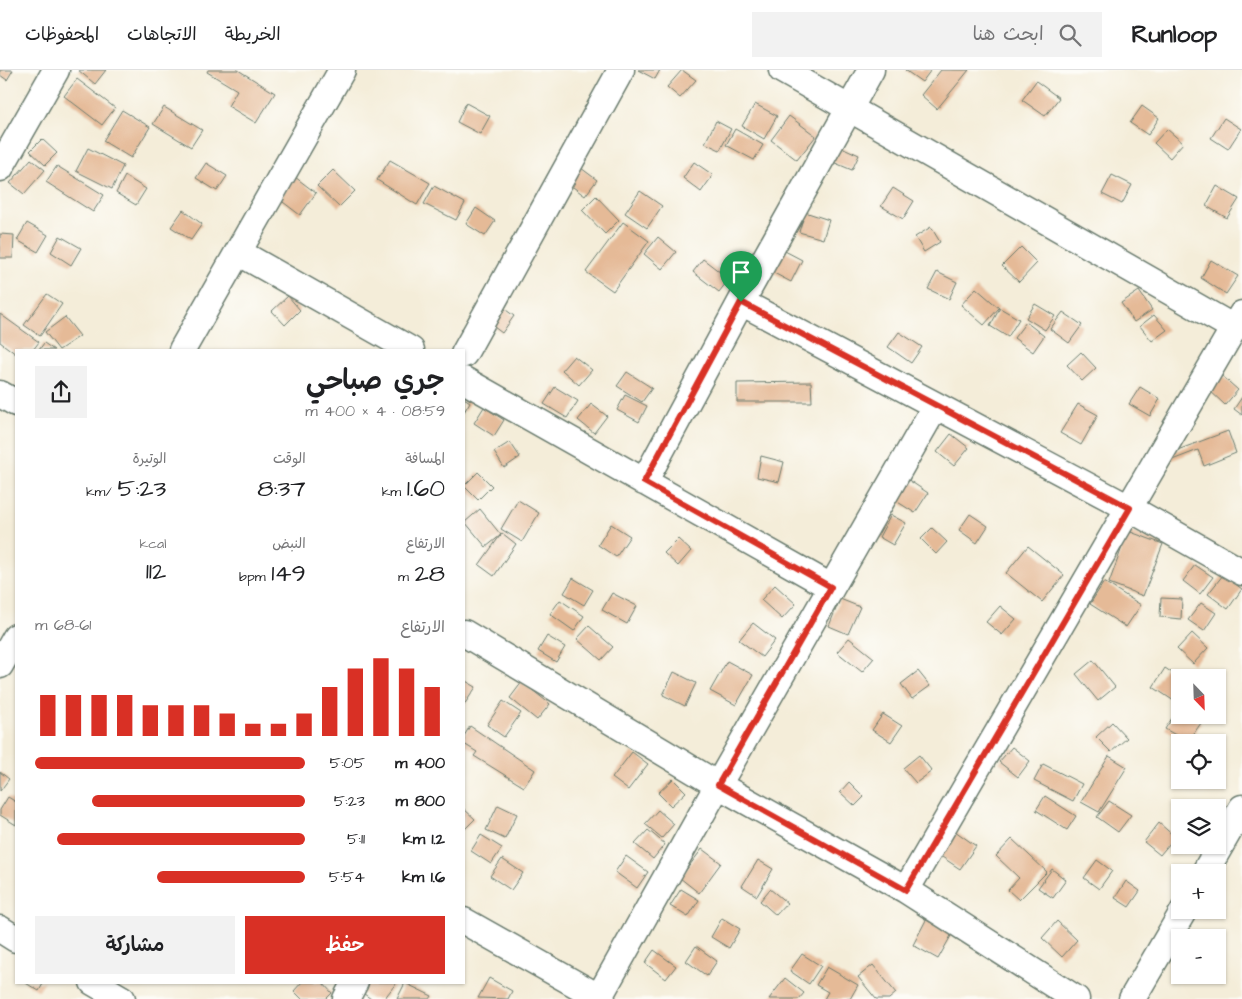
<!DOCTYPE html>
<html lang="ar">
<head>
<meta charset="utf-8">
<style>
  body { margin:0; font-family:"Architects Daughter","Playpen Sans Arabic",sans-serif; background:#f2f2f2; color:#202124; direction:rtl; height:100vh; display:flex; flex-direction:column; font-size:19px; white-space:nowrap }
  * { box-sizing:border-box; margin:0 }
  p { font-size:16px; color:#757577 }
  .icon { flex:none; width:28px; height:28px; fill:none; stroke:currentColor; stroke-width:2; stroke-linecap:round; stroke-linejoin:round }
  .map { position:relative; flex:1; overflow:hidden; direction:ltr }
  .panel { position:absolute; left:15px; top:279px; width:450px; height:635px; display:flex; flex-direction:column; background:#fff; border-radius:0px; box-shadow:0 1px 4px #0004; direction:rtl }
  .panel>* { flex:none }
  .needle { width:32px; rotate:157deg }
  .buttons { position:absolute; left:1171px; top:599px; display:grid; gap:10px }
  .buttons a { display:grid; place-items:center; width:55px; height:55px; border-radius:0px; background:#fff; box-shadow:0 1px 4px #0004; font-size:25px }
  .pin { position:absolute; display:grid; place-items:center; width:42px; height:42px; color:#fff; margin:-51px -21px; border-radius:50% 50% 50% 0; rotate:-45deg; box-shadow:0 0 5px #0007 }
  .pin .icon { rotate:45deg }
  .round { display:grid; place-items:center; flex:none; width:52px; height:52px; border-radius:0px; background:#f2f2f2 }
  .head { display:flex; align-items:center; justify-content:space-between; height:85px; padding:0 20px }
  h1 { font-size:28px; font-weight:600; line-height:38px }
  .metrics { display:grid; grid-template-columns:repeat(3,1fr); gap:8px; height:85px; padding:5px 20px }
  .metrics div { display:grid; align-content:center }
  .metrics b { font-size:25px; font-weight:600 }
  .metrics small { font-size:14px; font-weight:400 }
  .metrics p { font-size:14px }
  .chart { height:140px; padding:10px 20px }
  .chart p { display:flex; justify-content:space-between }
  .chart svg { width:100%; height:90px; margin-top:5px; stroke:#d93025; stroke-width:6 }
  .button { display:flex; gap:10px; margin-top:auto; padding:10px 20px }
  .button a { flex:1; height:58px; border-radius:0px; background:#d93025; color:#fff; font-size:20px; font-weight:600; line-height:58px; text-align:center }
  .button a+a { background:#f2f2f2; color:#202124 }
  ul { padding:0 20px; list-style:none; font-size:16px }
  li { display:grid; grid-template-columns:80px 60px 1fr; align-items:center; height:38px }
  li i { height:12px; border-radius:6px; background:#d93025 }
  header { display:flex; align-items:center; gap:30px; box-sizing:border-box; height:70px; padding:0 25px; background:#fff; border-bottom:1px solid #e0e0e0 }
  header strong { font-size:24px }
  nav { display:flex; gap:28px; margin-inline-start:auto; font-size:18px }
  .search { width:350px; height:45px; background:#f2f2f2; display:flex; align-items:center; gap:12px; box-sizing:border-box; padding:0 18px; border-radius:0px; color:#757577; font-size:19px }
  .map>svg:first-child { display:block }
</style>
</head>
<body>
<header>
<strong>Runloop</strong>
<div class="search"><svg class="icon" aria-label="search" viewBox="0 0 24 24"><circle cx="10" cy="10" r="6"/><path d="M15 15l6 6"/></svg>ابحث هنا</div>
<nav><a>الخريطة</a><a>الاتجاهات</a><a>المحفوظات</a></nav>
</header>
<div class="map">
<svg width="1242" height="929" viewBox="0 0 1242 929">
  <rect width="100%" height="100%" fill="#fdfcf7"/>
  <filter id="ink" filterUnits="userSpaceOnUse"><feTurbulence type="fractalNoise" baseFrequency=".02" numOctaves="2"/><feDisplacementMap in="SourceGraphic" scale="10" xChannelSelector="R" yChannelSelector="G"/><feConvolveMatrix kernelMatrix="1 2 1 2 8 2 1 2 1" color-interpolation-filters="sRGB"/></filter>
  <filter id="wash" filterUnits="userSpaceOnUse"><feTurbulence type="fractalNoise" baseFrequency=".0096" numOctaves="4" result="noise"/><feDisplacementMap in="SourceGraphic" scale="20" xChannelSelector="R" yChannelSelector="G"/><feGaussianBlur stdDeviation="1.12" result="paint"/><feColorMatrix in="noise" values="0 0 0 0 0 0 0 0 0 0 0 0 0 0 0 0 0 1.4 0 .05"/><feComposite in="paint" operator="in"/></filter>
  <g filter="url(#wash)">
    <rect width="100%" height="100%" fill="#f4edd9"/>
    <g id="blocks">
      <!-- building -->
      <path fill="#e5ba97" d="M0 0H13L7 10 0 5Z
        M78 0H106L95 14Z
        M208 0H238L275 23 256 53 228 36 237 20 207 2Z
        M638 0H660L655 9Z
        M682 0 696 10 680 28 667 17Z
        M905 0H931L922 12Z
        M941 0H969L937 39 921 25Z
        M77 9 115 38 102 55 64 26Z
        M1036 11 1059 28 1045 46 1022 30Z
        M466 33 490 46 480 64 457 52Z
        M755 34 777 46 764 69 742 56Z
        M1142 36 1159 48 1148 65 1130 53Z
        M164 37 202 60 191 77 153 54Z
        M122 40 150 57 131 88 103 71Z
        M789 46 816 66 797 90 771 70Z
        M1224 48 1241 59 1228 79 1211 68Z
        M716 51 731 59 720 80 705 73Z
        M735 59 763 75 754 90 726 75Z
        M1167 59 1183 73 1170 88 1154 73Z
        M42 69 57 83 45 95 30 81Z
        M835 74 859 85 852 100 828 90Z
        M88 78 123 96 112 119 76 101Z
        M31 89 45 100 24 124 10 113Z
        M390 90 430 113 417 135 377 110Z
        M694 92 713 105 701 122 683 108Z
        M206 93 227 106 217 121 196 108Z
        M577 95 597 110 585 126 565 111Z
        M57 96 104 125 93 142 46 112Z
        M333 100 355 121 339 137 317 116Z
        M1112 105 1132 115 1122 134 1102 124Z
        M125 106 146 119 136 135 116 123Z
        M295 107 316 123 300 145 279 129Z
        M434 116 465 133 456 150 424 134Z
        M1217 116 1239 129 1227 148 1206 136Z
        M893 118 914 131 903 149 881 136Z
        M640 121 662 136 647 158 625 143Z
        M596 126 619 150 605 164 582 140Z
        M476 138 495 151 485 166 466 154Z
        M183 140 202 154 191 170 171 157Z
        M805 142 829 150 823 169 799 162Z
        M623 152 649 171 613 221 586 202Z
        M27 153 48 165 38 182 17 170Z
        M931 157 940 172 924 182 915 167Z
        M0 164 14 165 13 188H0Z
        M60 166 81 178 71 195 51 182Z
        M658 167 676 182 662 199 644 184Z
        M1021 177 1037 193 1019 212 1002 196Z
        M783 180 802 190 791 212 772 202Z
        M703 189 729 209 719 222 693 202Z
        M1211 190 1238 206 1226 224 1201 208Z
        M937 202 957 212 949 229 928 219Z
        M976 218 999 238 984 255 961 235Z
        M1139 221 1152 240 1134 252 1121 233Z
        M47 224 62 234 40 266 24 255Z
        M288 226 300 240 285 255 272 241Z
        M498 234 514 246 502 263 486 251Z
        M1035 234 1055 246 1045 260 1026 248Z
        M1000 238 1019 249 1008 267 990 256Z
        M1063 242 1082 255 1069 273 1050 259Z
        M0 244 39 272 33 280H16V284L0 272Z
        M1154 245 1167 260 1152 271 1140 256Z
        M65 247 80 266 59 280 45 262Z
        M1026 252 1044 266 1033 282 1014 268Z
        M899 262 922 277 911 293 888 277Z
        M44 273 54 280H39Z
        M1081 282 1096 298 1082 311 1067 295Z
        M574 286 592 300 579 315 562 300Z
        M627 302 652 318 642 332 617 316Z
        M1220 304 1238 320 1225 335 1207 318Z
        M811 312 812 332H737V313Z
        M555 317 578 331 567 348 544 334Z
        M1140 317 1160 329 1150 346 1129 334Z
        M625 325 647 336 639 352 617 340Z
        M1242 327V345L1234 339Z
        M464 328 470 332 464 342Z
        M591 334 607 346 594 363 578 350Z
        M1078 334 1098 345 1081 375 1060 363Z
        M484 337 504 350 494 366 474 353Z
        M1228 361 1236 383 1204 396 1198 380 1162 394 1159 387Z
        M951 364 969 378 954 396 937 382Z
        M510 372 520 387 504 398 494 382Z
        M761 386 784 392 779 412 757 407Z
        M478 402 492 416 478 430 464 416Z
        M907 409 928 423 915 443 893 429Z
        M518 430 539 443 522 472 501 459Z
        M480 439 501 465 486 477 465 452Z
        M970 444 988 456 977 473 959 460Z
        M891 445 906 453 893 475 879 467Z
        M611 454 630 466 616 487 598 475Z
        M932 458 947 472 936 484 921 469Z
        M1128 461 1163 474 1143 526 1109 513Z
        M502 463 516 474 494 506 479 495Z
        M678 469 691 481 678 496 664 483Z
        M1028 476 1064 505 1042 532 1006 503Z
        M1195 495 1213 507 1200 524 1183 511Z
        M1223 505 1242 519 1228 539 1208 524Z
        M573 508 593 520 584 535 564 523Z
        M1104 512 1141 535 1126 557 1090 534Z
        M775 515 796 534 782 549 761 530Z
        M612 523 637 536 627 554 602 540Z
        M1161 528 1182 529 1181 549 1160 547Z
        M840 529 860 537 848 564 829 556Z
        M560 530 584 546 574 561 550 544Z
        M1201 533 1216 543 1204 561 1188 550Z
        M1000 536 1016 549 1002 565 986 552Z
        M753 553 775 570 762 587 739 570Z
        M589 556 613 577 601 590 577 569Z
        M1192 563 1208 578 1193 594 1177 579Z
        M547 566 565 577 556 592 538 581Z
        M849 568 874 588 862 602 837 582Z
        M1093 590 1115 617 1098 631 1076 604Z
        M727 591 753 605 736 635 710 621Z
        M1165 598 1180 608V635L1153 617Z
        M918 601 930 616 912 629 901 614Z
        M674 602 696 613 685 636 663 625Z
        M464 610 476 617 464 635Z
        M522 612 550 634 537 650 510 628Z
        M503 631 521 643 504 667 487 655Z
        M1178 639 1180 645H1188L1201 653 1188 672 1165 659Z
        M883 644 902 656 891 672 872 660Z
        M1112 652 1127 668 1111 682 1096 667Z
        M470 656 535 700 524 717 474 686 477 682 464 674V666Z
        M1012 677 1030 691 1018 707 999 692Z
        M632 682 648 694 628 720 612 708Z
        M919 685 932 701 916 713 903 698Z
        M1109 686 1127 697 1099 742 1081 732Z
        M1043 694 1082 714 1073 731 1034 711Z
        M0 702 9 709 0 721Z
        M673 709 686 722 671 736 658 723Z
        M849 712 864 727 855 736 840 722Z
        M1045 726 1076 746 1067 760 1036 740Z
        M8 727 16 732V755L0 745V740Z
        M1109 731 1131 745 1118 762 1097 747Z
        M498 735 517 744 505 769 486 760Z
        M464 739 475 749 464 760Z
        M658 740 674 754 662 768 645 754Z
        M1159 753 1175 767 1160 785 1144 772Z
        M648 760 665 774 653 789 635 774Z
        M955 761 976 776 960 799 939 785Z
        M481 765 502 778 491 794 471 781Z
        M1012 769 1047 802 1019 830 1008 820 1019 808 996 786Z
        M702 779 721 793 699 823 680 808Z
        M626 786 648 802 637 818 615 802Z
        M502 789 523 803 511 820 490 806Z
        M758 790 773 799 757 826 742 816Z
        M1097 790 1112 801 1099 819 1084 808Z
        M1052 799 1066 810 1053 828 1038 818Z
        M1126 811 1140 821 1129 837 1115 828Z
        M681 819 699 830 688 847 670 836Z
        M770 819 787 833 776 845 760 831Z
        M722 848 740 859 729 878 711 867Z
        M926 850 952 864 938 889 913 875Z
        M1057 851 1077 870 1062 887 1042 868Z
        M696 876 717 891 707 906 686 891Z
        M654 880 676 896 666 909 645 893Z
        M802 884 821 896 809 914 790 901Z
        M873 895 896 923 889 929H876L858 907Z
        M827 897 858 915 850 929H824L828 922 816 915Z
        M489 908 512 921 508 929 478 928Z
        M785 908 804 923 799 929H769Z
        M24 912H44L39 921Z
        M302 912H322L332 923 326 929H302L294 921Z
        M367 912H397L384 929H371L360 921Z
        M405 913 432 926 430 929H397Z"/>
    </g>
  </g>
  <g filter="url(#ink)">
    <use href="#blocks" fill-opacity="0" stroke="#6a7b6e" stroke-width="1"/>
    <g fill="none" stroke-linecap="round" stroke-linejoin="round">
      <defs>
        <path id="street" d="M782 0 1234 258
          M0 98 56 0
          M238 182 411 280
          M741 232 1129 438 1242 502
          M182 280 342 0
          M464 284 621 0
          M464 310 831 517
          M0 324 16 333
          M644 412 741 232 871 0
          M464 563 718 715 906 820 1076 929
          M0 595 16 567
          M1205 802 1242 738
          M906 820 1242 244
          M464 851 602 929
          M0 859 16 869
          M93 912 122 929
          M599 927 718 715 935 337
          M346 929 355 912
          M1132 929 1184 840"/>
      </defs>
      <!-- street casing -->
      <use href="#street" stroke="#6a7b6e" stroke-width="29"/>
      <!-- street -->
      <use href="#street" stroke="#fff" stroke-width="26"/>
    </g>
  </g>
  <g fill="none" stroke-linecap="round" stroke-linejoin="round" filter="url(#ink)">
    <defs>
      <path id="route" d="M741 232 1130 438 906 820 718 715 831 517 644 412Z"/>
    </defs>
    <!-- route casing -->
    <use href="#route" stroke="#fff" stroke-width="10"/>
    <!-- route -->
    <use href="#route" stroke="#d93025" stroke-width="6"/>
  </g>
</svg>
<div class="buttons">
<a><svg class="needle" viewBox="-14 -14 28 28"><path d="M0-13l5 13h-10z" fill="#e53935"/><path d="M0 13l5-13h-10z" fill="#757577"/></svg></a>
<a><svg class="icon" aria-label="locate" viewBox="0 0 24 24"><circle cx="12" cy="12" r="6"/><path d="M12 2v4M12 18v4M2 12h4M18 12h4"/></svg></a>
<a><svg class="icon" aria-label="layers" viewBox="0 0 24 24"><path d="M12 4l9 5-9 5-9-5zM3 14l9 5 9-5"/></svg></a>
<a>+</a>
<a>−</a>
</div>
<div class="pin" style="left:741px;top:232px;background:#1e9e55"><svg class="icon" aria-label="arrive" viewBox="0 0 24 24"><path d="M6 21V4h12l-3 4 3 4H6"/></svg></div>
<section class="panel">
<div class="head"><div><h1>جري صباحي</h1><p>08:59 · 4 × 400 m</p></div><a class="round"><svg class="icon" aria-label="share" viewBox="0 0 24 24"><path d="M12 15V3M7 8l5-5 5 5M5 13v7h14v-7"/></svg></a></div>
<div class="metrics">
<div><p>المسافة</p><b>1.60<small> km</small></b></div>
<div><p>الوقت</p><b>8:37</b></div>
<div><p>الوتيرة</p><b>5:23<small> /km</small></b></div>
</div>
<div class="metrics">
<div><p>الارتفاع</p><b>28<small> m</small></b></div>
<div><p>النبض</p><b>149<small> bpm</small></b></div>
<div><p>kcal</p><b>112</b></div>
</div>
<div class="chart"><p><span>الارتفاع</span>61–68 m</p>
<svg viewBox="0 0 160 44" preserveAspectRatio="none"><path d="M5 44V24M15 44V24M25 44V24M35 44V24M45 44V29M55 44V29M65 44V29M75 44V33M85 44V38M95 44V38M105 44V33M115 44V20M125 44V11M135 44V6M145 44V11M155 44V20"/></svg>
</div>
<ul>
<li><b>400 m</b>5:05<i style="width:100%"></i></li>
<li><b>800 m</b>5:23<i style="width:79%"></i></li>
<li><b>1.2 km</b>5:11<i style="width:92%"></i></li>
<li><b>1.6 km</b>5:54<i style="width:55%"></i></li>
</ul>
<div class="button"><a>حفظ</a><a>مشاركة</a></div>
</section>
</div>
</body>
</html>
